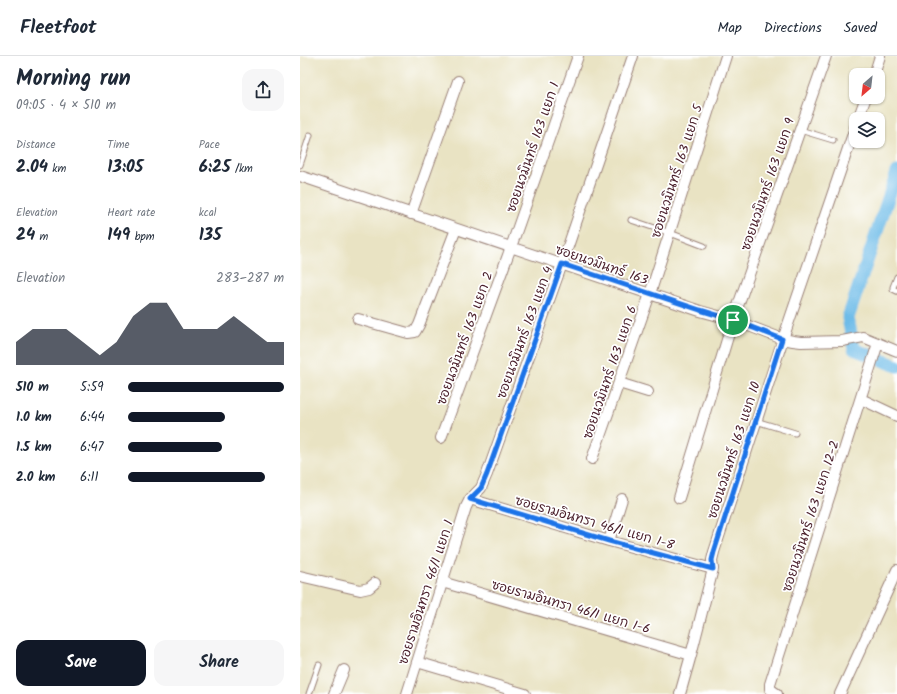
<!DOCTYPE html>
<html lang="en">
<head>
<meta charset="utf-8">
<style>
  body { margin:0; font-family:Kalam,"Playpen Sans Thai",sans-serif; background:#f6f6f7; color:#1f2937; height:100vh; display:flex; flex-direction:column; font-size:15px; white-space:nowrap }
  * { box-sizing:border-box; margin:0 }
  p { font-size:13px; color:#747a83 }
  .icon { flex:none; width:22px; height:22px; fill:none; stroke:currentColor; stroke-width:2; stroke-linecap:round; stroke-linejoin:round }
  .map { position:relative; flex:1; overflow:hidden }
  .sheet { display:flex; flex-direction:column; background:#fff; width:300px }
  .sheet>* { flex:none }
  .needle { width:26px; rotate:208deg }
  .controls { position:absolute; left:549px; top:12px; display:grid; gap:8px }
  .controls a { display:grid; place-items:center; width:36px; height:36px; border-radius:8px; background:#fff; box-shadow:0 1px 3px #0004; font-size:20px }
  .pin { position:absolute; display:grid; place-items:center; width:34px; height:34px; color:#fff; margin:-17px; border:2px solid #fff; border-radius:50%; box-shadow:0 1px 4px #0007 }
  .round { display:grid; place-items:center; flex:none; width:42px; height:42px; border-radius:12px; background:#f6f6f7 }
  .overview { display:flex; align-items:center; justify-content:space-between; height:68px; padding:0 16px }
  h1 { font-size:22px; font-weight:700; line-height:30px }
  .stats { display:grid; grid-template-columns:repeat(3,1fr); gap:6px; height:68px; padding:4px 16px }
  .stats div { display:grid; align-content:center }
  .stats b { font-size:17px; font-weight:700 }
  .stats small { font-size:11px; font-weight:400 }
  .stats p { font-size:11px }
  .chart { height:112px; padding:8px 16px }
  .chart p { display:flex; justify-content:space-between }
  .chart svg { width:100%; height:72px; margin-top:4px; fill:#111827; opacity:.7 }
  .button { display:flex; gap:8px; margin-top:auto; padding:8px 16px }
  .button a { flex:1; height:46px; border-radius:12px; background:#111827; color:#fff; font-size:16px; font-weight:700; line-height:46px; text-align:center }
  .button a+a { background:#f6f6f7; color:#1f2937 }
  ul { padding:0 16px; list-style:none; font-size:13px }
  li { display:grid; grid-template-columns:64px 48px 1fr; align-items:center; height:30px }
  li i { height:10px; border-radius:5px; background:#111827 }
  header { display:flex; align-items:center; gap:24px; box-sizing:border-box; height:56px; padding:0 20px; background:#fff; border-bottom:1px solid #e0e1e3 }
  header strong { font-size:19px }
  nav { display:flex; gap:22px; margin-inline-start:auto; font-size:14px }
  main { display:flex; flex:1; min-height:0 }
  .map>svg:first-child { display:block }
</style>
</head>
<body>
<header>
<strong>Fleetfoot</strong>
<nav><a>Map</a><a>Directions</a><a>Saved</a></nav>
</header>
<main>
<section class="sheet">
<div class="overview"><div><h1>Morning run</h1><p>09:05 · 4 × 510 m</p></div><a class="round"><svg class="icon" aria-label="share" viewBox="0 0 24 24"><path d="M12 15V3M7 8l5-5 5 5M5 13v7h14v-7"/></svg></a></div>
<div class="stats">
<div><p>Distance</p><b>2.04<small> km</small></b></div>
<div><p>Time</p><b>13:05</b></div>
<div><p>Pace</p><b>6:25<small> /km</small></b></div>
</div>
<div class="stats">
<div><p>Elevation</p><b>24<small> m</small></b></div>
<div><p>Heart rate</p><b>149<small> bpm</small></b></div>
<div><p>kcal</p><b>135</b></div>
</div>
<div class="chart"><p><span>Elevation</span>283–287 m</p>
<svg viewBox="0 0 160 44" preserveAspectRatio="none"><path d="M0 44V30L10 22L20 22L30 22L40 30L50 38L60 30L70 14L80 6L90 6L100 22L110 22L120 22L130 14L140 22L150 30L160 30V44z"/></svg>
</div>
<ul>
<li><b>510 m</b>5:59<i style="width:100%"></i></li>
<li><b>1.0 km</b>6:44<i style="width:62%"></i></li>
<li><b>1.5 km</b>6:47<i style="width:60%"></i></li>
<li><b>2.0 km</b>6:11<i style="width:88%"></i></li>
</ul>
<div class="button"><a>Save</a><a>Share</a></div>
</section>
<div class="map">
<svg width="597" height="638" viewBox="0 0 597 638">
  <rect width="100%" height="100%" fill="#fff"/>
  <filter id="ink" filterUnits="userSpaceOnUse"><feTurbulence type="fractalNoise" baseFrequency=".025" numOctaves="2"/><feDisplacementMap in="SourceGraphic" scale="8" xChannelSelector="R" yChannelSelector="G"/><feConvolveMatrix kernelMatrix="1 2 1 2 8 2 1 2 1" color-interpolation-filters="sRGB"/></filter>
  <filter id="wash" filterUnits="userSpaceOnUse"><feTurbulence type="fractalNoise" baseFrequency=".012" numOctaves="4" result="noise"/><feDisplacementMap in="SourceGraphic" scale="16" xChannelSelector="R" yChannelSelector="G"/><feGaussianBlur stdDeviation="0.9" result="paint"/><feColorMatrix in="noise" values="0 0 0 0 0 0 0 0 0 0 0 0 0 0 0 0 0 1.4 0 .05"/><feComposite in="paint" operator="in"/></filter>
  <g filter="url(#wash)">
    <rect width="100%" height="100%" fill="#e9e3c3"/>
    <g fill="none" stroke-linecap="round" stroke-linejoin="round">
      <!-- canal -->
      <path stroke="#6ebce8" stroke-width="13" d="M597 116 548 262 554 293 597 310"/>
    </g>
  </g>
  <g filter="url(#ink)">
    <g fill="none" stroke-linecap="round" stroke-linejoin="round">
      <defs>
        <path id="lane" d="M500 74 533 84
          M0 109 10 79
          M331 164 370 177 404 190
          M597 221 593 231V233L597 235
          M456 365 495 377
          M9 638 19 609"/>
        <path id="street" d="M574 19 580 0
          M558 63 566 41
          M0 120 400 255 433 264 483 283 493 285 501 286 542 285 563 281 597 295
          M111 158 158 25
          M58 263 108 277 115 276 119 269 156 173
          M319 327 348 336
          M561 343 597 360
          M141 382 211 191 278 0
          M292 403 350 238 426 0
          M379 442 433 264 526 0
          M170 443 309 485 413 513
          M309 485 322 443
          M0 520 60 534 69 532 75 527
          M142 526 391 599
          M117 606 225 638
          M34 638 44 614
          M107 638 166 451 170 443 181 432 187 418 262 208 333 0
          M380 638 391 599 413 513 412 504 414 496 483 283 556 69
          M477 638 470 633V628L578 287
          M540 638 597 514"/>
      </defs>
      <!-- lane casing -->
      <use href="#lane" stroke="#9a8177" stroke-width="7"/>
      <!-- street casing -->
      <use href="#street" stroke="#9a8177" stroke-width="12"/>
      <!-- lane -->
      <use href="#lane" stroke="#fff" stroke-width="5"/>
      <!-- street -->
      <use href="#street" stroke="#fff" stroke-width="10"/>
    </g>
  </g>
  <g fill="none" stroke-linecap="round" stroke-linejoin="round" filter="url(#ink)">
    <defs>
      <path id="route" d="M262 208 400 254 433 264 482 283 414 496 412 504 413 513 309 485 170 443 181 432 187 418Z"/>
    </defs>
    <!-- route casing -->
    <use href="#route" stroke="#fff" stroke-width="8"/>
    <!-- route -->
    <use href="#route" stroke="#1a73e8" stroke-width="5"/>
  </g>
  <g text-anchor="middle" stroke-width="3.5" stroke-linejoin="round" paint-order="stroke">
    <!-- street labels -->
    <g font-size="13" fill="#4a1f2b" stroke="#fff">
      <text transform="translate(232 91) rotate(-71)" y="5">ซอยนวมินทร์ 163 แยก 1</text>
      <text transform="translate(376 115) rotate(-72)" y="5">ซอยนวมินทร์ 163 แยก 5</text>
      <text transform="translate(467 128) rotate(-71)" y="5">ซอยนวมินทร์ 163 แยก 9</text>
      <text transform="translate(302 208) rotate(19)" y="5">ซอยนวมินทร์ 163</text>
      <text transform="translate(224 276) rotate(-70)" y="5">ซอยนวมินทร์ 163 แยก 4</text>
      <text transform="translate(164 282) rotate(-70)" y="5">ซอยนวมินทร์ 163 แยก 2</text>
      <text transform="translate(309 316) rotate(-71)" y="5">ซอยนวมินทร์ 163 แยก 6</text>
      <text transform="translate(433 394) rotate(-72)" y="5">ซอยนวมินทร์ 163 แยก 10</text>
      <text transform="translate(510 460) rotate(-72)" y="5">ซอยนวมินทร์ 163 แยก 12-2</text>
      <text transform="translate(295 466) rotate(16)" y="5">ซอยรามอินทรา 46/1 แยก 1-8</text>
      <text transform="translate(125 536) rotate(-72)" y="5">ซอยรามอินทรา 46/1 แยก 1</text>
      <text transform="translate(271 550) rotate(16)" y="5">ซอยรามอินทรา 46/1 แยก 1-6</text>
    </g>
  </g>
</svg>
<div class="controls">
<a><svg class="needle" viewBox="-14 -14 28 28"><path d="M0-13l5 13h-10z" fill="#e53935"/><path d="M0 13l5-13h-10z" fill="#747a83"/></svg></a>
<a><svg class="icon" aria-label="layers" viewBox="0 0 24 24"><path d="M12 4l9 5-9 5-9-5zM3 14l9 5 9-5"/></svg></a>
</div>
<div class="pin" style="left:433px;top:264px;background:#1e9e55"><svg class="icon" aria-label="arrive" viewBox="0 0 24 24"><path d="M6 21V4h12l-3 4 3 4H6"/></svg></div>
</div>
</main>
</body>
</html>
